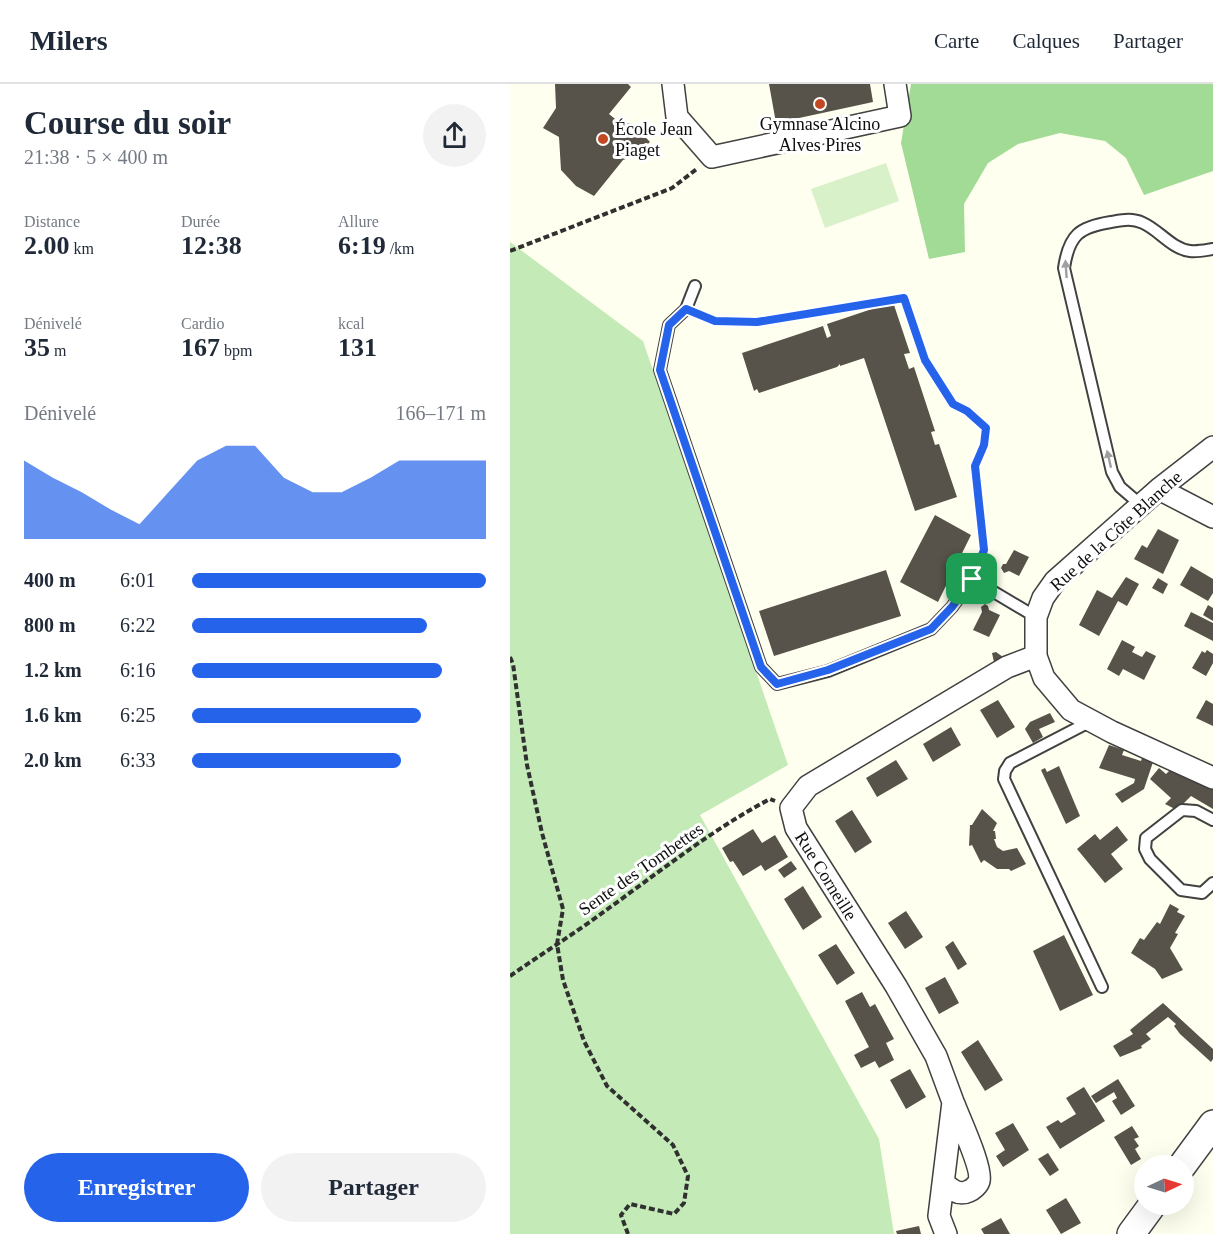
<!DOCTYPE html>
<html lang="fr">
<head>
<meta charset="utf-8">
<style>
  body { margin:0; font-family:"Times New Roman",serif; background:#f2f2f3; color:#1f2937; height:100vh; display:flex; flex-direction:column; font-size:22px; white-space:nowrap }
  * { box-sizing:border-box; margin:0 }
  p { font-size:20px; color:#747a83 }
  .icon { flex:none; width:33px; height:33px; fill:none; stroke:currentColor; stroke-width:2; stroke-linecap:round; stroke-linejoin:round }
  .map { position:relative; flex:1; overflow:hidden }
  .details { display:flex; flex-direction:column; background:#fff; width:510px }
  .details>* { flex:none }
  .needle { width:39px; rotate:86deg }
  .controls { position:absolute; left:624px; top:1071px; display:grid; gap:12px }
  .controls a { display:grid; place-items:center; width:60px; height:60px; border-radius:50%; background:#fff; box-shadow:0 6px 24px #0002; font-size:30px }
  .pin { position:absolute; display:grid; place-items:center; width:51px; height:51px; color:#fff; margin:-26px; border-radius:12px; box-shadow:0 3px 9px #0006 }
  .round { display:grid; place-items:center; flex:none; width:63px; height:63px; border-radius:32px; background:#f2f2f3 }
  .summary { display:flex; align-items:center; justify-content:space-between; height:102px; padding:0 24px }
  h1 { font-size:33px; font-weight:700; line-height:45px }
  .stats { display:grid; grid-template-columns:repeat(3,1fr); gap:9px; height:102px; padding:6px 24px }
  .stats div { display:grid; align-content:center }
  .stats b { font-size:26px; font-weight:700 }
  .stats small { font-size:16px; font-weight:400 }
  .stats p { font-size:16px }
  .chart { height:168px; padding:12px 24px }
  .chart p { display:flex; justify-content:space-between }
  .chart svg { width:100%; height:108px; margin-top:6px; fill:#2563eb; opacity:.7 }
  .action { display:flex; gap:12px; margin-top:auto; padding:12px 24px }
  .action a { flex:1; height:69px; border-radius:36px; background:#2563eb; color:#fff; font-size:24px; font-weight:700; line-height:69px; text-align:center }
  .action a+a { background:#f2f2f3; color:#1f2937 }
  ul { padding:0 24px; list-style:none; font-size:20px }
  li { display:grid; grid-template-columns:96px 72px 1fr; align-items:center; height:45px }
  li i { height:15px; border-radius:8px; background:#2563eb }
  header { display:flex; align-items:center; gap:36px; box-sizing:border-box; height:84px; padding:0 30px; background:#fff; border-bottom:2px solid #e0e1e3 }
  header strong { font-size:28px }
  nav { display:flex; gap:33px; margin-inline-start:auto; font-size:21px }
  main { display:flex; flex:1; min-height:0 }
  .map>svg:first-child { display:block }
</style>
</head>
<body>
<header>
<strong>Milers</strong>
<nav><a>Carte</a><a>Calques</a><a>Partager</a></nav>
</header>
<main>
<section class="details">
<div class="summary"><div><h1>Course du soir</h1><p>21:38 · 5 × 400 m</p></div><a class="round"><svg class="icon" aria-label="share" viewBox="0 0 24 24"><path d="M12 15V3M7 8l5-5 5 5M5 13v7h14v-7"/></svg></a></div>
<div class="stats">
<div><p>Distance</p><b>2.00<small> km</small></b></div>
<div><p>Durée</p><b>12:38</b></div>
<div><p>Allure</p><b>6:19<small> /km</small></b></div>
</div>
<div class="stats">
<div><p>Dénivelé</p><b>35<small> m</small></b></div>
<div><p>Cardio</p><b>167<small> bpm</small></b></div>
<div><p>kcal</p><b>131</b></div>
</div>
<div class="chart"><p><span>Dénivelé</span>166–171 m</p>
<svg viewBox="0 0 160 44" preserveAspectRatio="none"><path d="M0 44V12L10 19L20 25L30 32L40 38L50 25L60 12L70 6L80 6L90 19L100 25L110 25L120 19L130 12L140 12L150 12L160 12V44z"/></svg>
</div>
<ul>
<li><b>400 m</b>6:01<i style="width:100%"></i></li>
<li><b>800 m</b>6:22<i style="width:80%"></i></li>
<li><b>1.2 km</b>6:16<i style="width:85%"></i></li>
<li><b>1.6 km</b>6:25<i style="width:78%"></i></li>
<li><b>2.0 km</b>6:33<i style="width:71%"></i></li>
</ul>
<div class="action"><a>Enregistrer</a><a>Partager</a></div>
</section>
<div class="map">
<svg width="703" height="1150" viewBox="0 0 703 1150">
  <rect width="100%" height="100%" fill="#feffee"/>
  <!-- green -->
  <path fill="#c3eab7" d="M0 158 133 257 278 681 190 731 369 1055 384 1150H0Z"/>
  <!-- forest -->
  <path fill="#a2db96" d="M401 0H703V87L634 111 616 74 595 57 550 49 508 60 478 79 454 120 455 168 419 175 391 59Z"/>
  <!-- pitch -->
  <path fill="#d8f1c9" d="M376 79 389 117 315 144 301 105Z"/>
  <!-- building -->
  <path fill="#57524a" d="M45 0H118L121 3 99 30 110 39H122L140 58 124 72 113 76 84 112 66 102 51 86 49 53 33 44 46 24Z
    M259 0H360L363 18 266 39Z
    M383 218 400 269 394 270 399 285 404 283 425 347 421 348 425 361 429 360 447 413 405 427 354 274 330 282V280L327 283 249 309 247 305 244 307 232 269 313 242 317 254 321 252 317 240Z
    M425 431 461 451 428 518 390 498Z
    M648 445 669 456 653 490 624 475 632 461 637 464Z
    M504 466 519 473 509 492 499 487 494 489 491 484 493 480H496Z
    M681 482 703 495V509L698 517 670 501Z
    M376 486 391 532 264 572 249 527Z
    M616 493 629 500 617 522 608 517 589 552 569 541 587 506 602 514Z
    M648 494 658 500 653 510 642 504Z
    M475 520 478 522 479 526 490 531 479 553 463 546 472 528 471 523Z
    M698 521 703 524V537L693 531Z
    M681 528 703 539V557L674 542Z
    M612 556 625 563 622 568 632 573 636 567 646 572 634 596 613 585 609 592 597 585Z
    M697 566 703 570V579L696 592 682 584 692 567 695 569Z
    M486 568 493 573 484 578 482 569Z
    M488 616 505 643 487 654 470 626Z
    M696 616 703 620V642L686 634Z
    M540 629 545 638 529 645 533 653 523 659 515 645 520 638Z
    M441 643 451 661 423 678 413 660Z
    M599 661 614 666 612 671 631 677 632 674 643 678 634 705 612 719 605 710 624 699 625 695 589 684Z
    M386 676 398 695 367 713 356 694Z
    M549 682 570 732 556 740 531 686 535 684 537 688Z
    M649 684 656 690 661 685 703 703V725L681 712 667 726 655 720 661 714 640 695Z
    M472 725 487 739 483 747H485L486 755H484L487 763 493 767 507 764 516 780 501 787 499 785H487L474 776 471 779 462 761 459 762 460 741H462Z
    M342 726 362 758 345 769 325 737Z
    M607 742 618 756 601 770 613 785 595 799 567 765 585 750 590 756Z
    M243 745 252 759 265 751 278 773 255 787 251 781 233 792 223 777 220 778 212 764Z
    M281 777 287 785 274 794 268 786Z
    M293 802 312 833 293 846 274 815Z
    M660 820 669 825 667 828 675 832 665 849 668 850 660 864 673 886 652 895 645 885 621 869 630 854 634 856 647 838 650 840Z
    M396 827 413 853 395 865 378 839Z
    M554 851 583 911 550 927 523 867Z
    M443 857 457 880 448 886 435 863Z
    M326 860 345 889 327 901 308 871Z
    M435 893 449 919 429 930 415 904Z
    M352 908 360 923 365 920 384 955 376 959 384 976 369 984 365 977 351 984 344 971 359 963 335 917Z
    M653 919 703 965V975L701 978 670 950 664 942 666 940 658 933 636 950 641 955 631 962 632 964 610 973 603 962 623 950 620 946Z
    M468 956 493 996 475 1007 451 968Z
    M400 985 416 1013 396 1025 380 996Z
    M608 995 625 1022 611 1031 602 1017 607 1014 604 1008 586 1019 581 1012Z
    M574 1003 595 1037 550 1065 536 1043 548 1036 551 1039 566 1030 556 1014Z
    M503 1039 519 1066 493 1083 486 1072 495 1066 485 1049Z
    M622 1042 629 1053 624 1055 629 1062 625 1065 631 1075 621 1081 604 1053Z
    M538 1069 549 1086 540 1092 528 1075Z
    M556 1114 571 1139 551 1150 536 1126Z
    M491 1134 500 1150H474L471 1145Z
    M409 1142 411 1150H387L386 1147Z"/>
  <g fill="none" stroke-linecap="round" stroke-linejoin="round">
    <defs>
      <path id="service" d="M185 202 176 225 159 241 150 286 251 583 267 600 318 587 421 545 442 523 462 495 526 533
        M631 421 610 403 602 388 554 184C559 151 569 143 601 138 613 136 622 134 633 139 649 146 662 165 680 167 687 168 696 166 703 165
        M581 637 500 679 495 687 494 695 592 903
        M703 736 686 727 672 726 636 754 635 765 640 775 671 806 692 809 703 799"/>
      <path id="minor" d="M163 0 167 33 202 73 390 32 385 0
        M703 363 649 405 545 497 533 514 526 533V572L534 594 561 626 602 648 703 694
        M649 405 703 433
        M434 1099C441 1106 449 1112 459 1107 462 1106 468 1101 469 1097 473 1085 449 1034 444 1020
        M436 1150 429 1132 443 1018 426 972 386 902 286 744 281 724 298 702 497 583 526 572"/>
      <path id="tertiary" d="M672 1082 703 1040
        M621 1150 643 1120"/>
    </defs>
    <!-- service casing -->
    <use href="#service" stroke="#414141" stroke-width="14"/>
    <!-- minor casing -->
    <use href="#minor" stroke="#414141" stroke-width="24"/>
    <!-- tertiary casing -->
    <use href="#tertiary" stroke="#414141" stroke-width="30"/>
    <!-- path -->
    <path stroke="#303030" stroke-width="4" stroke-dasharray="6 3" stroke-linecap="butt" d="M0 167 162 104 188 84
      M187 229 205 237 247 238 394 214 415 276 443 320 457 327 476 344 474 361 465 383 474 466 467 483
      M0 573 3 580 17 681 32 749 53 825 47 860 53 896 74 957 97 1002 163 1061 178 1092 174 1119 164 1130 120 1120 111 1131 118 1150
      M0 892C33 869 67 848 99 824 152 786 203 745 260 715L265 717"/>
    <!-- service -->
    <use href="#service" stroke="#fff" stroke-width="10"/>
    <!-- minor -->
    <use href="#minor" stroke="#fff" stroke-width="21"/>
    <!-- tertiary -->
    <use href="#tertiary" stroke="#fff" stroke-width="27"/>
  </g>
  <!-- one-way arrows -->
  <defs><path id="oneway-solid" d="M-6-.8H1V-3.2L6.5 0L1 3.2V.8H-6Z" transform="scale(1.5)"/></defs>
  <g fill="#9f9f9f">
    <use href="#oneway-solid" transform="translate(556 185) rotate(-94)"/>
    <use href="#oneway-solid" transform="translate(599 375) rotate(-103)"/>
  </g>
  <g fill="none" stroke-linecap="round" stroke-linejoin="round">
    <defs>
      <path id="route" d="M394 214 415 276 443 320 457 327 476 344 474 361 465 382 474 466 462 495 442 523 421 545 318 586 267 600 251 583 150 286 159 241 176 225 205 237 247 238Z"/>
    </defs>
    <!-- route casing -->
    <use href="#route" stroke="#fff" stroke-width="12"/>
    <!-- route -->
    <use href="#route" stroke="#2563eb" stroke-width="8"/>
  </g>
  <!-- markers -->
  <g fill="#c04823" stroke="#fff" stroke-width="2">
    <circle cx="310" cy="20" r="6"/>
    <circle cx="93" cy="55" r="6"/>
  </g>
  <g text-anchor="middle" stroke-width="6" stroke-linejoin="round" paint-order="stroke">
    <!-- poi labels -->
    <g font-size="18" fill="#0e0e0e" stroke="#fff">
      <text x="310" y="46">Gymnase Alcino<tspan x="310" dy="21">Alves Pires</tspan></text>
      <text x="105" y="51" text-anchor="start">École Jean<tspan x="105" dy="21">Piaget</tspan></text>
    </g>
    <!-- street labels -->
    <g font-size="18" fill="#0e0e0e" stroke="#fff">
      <text transform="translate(606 447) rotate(-42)" y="6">Rue de la Côte Blanche</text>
      <text transform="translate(131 785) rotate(-35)" y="6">Sente des Tombettes</text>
      <text transform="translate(316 792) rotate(58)" y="6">Rue Corneille</text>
    </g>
  </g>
</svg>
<div class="controls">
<a><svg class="needle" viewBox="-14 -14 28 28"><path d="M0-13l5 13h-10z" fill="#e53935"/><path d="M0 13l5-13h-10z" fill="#747a83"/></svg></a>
</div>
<div class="pin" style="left:462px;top:495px;background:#1e9e55"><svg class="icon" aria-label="arrive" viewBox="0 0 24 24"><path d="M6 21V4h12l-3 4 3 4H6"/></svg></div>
</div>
</main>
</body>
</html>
